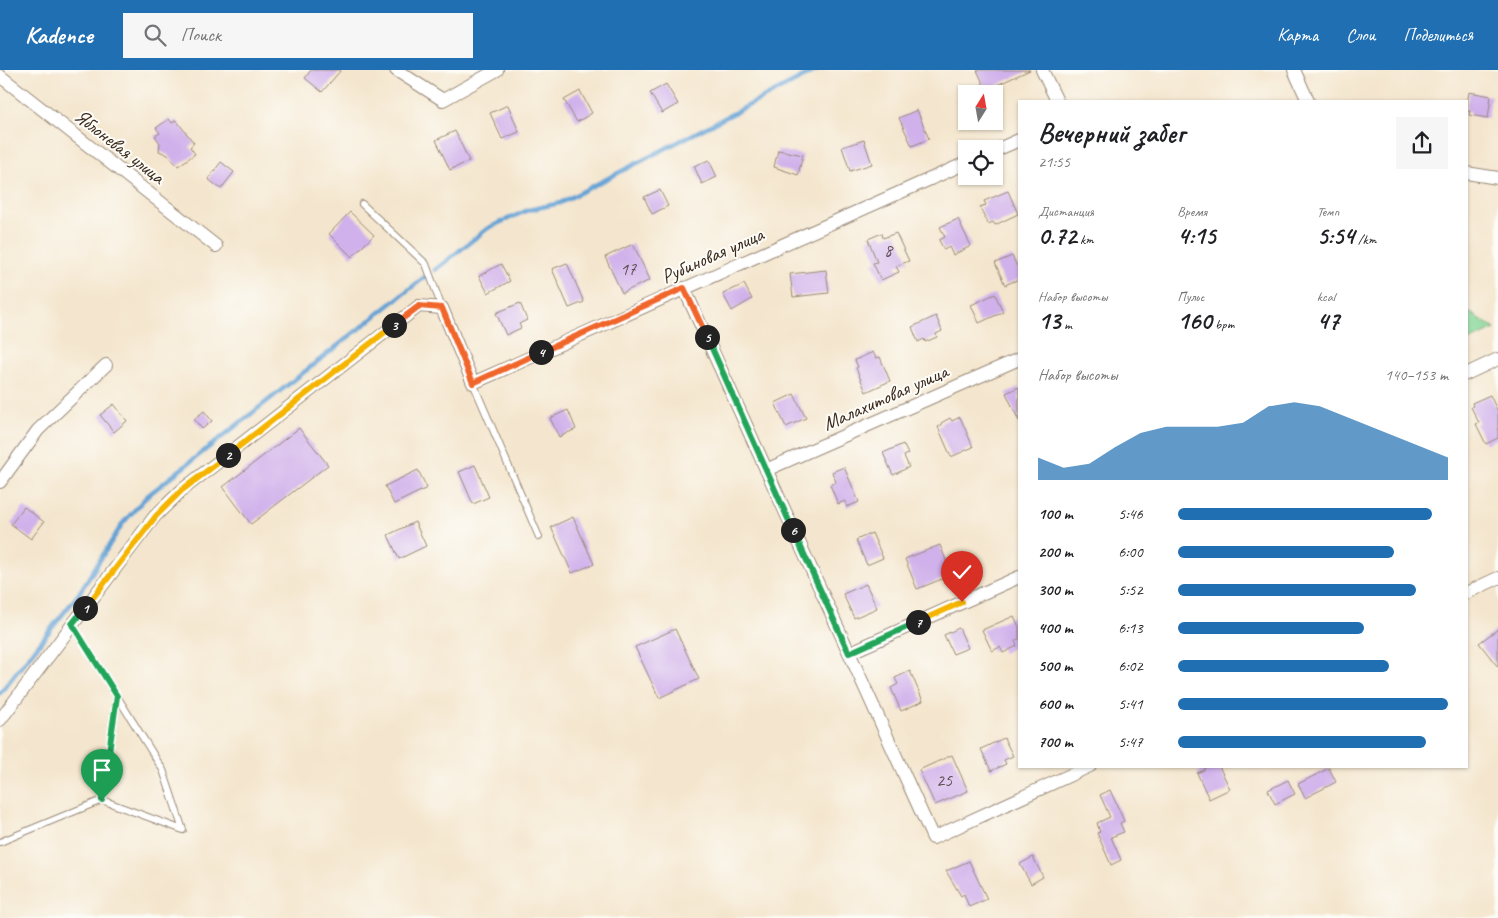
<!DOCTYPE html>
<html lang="ru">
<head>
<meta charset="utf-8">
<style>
  body { margin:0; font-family:Caveat,sans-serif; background:#f6f6f6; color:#202124; height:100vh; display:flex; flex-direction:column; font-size:19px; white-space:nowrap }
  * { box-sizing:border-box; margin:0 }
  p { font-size:16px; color:#757577 }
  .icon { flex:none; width:28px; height:28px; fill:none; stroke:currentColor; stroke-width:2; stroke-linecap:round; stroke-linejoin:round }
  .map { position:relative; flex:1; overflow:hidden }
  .details { position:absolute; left:1018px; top:30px; width:450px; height:668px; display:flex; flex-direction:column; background:#fff; border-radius:0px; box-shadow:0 1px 4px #0004 }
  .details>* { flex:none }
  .needle { width:32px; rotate:11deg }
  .fabs { position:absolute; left:958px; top:15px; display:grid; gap:10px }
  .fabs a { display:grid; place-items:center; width:45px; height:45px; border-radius:0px; background:#fff; box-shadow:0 1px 4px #0004; font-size:25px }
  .pin { position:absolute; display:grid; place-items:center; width:42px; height:42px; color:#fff; margin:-51px -21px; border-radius:50% 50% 50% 0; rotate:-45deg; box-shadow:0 0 5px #0007 }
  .pin .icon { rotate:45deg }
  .km { position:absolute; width:25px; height:25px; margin:-12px; border-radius:50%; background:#222; color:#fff; font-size:14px; line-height:25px; text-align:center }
  .round { display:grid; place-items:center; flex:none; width:52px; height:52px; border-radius:0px; background:#f6f6f6 }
  .overview { display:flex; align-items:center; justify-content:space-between; height:85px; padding:0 20px }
  h1 { font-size:28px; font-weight:600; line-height:38px }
  .stats { display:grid; grid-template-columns:repeat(3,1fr); gap:8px; height:85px; padding:5px 20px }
  .stats div { display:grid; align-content:center }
  .stats b { font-size:25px; font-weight:600 }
  .stats small { font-size:14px; font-weight:400 }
  .stats p { font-size:14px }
  .chart { height:140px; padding:10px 20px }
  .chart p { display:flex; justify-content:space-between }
  .chart svg { width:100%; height:90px; margin-top:5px; fill:#1f6fb2; opacity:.7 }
  ul { padding:0 20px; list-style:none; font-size:16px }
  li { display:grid; grid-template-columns:80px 60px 1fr; align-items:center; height:38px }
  li i { height:12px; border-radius:6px; background:#1f6fb2 }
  header { display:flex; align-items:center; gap:30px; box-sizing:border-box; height:70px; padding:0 25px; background:#1f6fb2; color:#fff }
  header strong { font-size:24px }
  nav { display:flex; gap:28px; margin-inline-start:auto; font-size:18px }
  .search { width:350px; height:45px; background:#f6f6f6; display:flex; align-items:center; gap:12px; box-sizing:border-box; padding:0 18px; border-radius:0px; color:#757577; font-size:19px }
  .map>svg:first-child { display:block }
</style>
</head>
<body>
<header>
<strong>Kadence</strong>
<div class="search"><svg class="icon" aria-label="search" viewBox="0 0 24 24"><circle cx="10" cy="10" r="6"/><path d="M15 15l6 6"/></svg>Поиск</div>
<nav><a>Карта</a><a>Слои</a><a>Поделиться</a></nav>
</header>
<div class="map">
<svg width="1498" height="848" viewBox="0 0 1498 848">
  <rect width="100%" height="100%" fill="#fdfcf7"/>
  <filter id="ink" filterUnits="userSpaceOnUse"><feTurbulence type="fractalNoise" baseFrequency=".02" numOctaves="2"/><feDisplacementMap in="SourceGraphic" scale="10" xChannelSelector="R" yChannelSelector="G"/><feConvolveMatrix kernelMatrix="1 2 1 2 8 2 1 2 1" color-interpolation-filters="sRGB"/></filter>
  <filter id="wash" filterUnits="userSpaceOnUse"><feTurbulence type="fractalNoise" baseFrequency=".0096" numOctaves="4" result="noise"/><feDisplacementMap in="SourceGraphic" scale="20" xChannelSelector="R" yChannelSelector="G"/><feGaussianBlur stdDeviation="1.12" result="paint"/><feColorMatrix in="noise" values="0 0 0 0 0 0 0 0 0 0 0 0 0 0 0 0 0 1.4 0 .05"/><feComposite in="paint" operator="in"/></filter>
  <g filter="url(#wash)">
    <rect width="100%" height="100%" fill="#f4e6ce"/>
    <!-- green -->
    <path fill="#84d696" stroke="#60805a" d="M1466 240 1495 259 1466 272Z"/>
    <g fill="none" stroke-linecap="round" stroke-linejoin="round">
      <!-- stream -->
      <path stroke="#63a2d5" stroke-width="4.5" d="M435 200 488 158 528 140 560 133 817 0
        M0 623 78 525 123 453 147 426 426 206"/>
    </g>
    <g id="blocks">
      <!-- building -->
      <path fill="#d0b1eb" d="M311 0H341L322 22 305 8Z
        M977 0H1030L986 20Z
        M666 14 678 34 662 43 650 23Z
        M580 21 592 43 577 52 564 30Z
        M1469 22 1491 26 1488 48 1469 45 1470 41H1466Z
        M508 35 519 62 502 69 490 43Z
        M917 40 929 69 912 76 899 48Z
        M169 49 172 53 176 50 194 73 190 77 195 84 178 96 168 85 159 81 160 73 155 66 160 63 156 58Z
        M455 61 469 91 450 100 436 70Z
        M864 70 872 94 850 101 842 77Z
        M778 80 803 85 798 105 774 97Z
        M709 90 717 107 702 114 694 96Z
        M221 92 234 102 221 119 208 109Z
        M660 120 668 136 652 144 644 127Z
        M1008 121 1018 144 995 155 993 152 988 154 980 137 986 135 984 131Z
        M350 142 374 165 352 187 329 164Z
        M958 149 971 176 953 185 949 177 944 180 939 170 945 167 940 157Z
        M882 163 883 168 896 163 909 191 896 196 899 202 881 210 873 193 877 192 868 169Z
        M633 174 650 210 622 223 605 187Z
        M1012 186 1019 200V209L1005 215 995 193Z
        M567 193 584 232 569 238 552 199Z
        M501 194 510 211 488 223 479 206Z
        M826 200 829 223 793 227 790 204Z
        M744 214 752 229 732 241 723 224Z
        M995 224 1003 242 979 253 971 235Z
        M520 233 527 250 519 254 521 258 506 265 496 243Z
        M936 246 942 261 936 264 937 267 925 272 924 269 918 272 912 257Z
        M873 282 876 288 880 287 890 311 866 322 856 298 858 297 855 290Z
        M1019 317V351L1006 323Z
        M794 324 806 348 786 357 775 333Z
        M1490 325 1498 342V368L1486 374 1476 354 1479 353 1471 337 1473 336 1472 333Z
        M114 334 127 351 114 362 100 345Z
        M568 340 576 359 559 367 550 348Z
        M204 341 212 351 202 359 194 349Z
        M960 347 973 377 951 387 938 357 942 355 941 353 950 348 952 351Z
        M299 358 328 395 251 454 223 417Z
        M903 374 908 384 904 386 909 397 893 405 883 383Z
        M475 395 489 427 473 434 459 402Z
        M844 397 859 432 847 437 845 431 838 434 830 415 836 412 832 402Z
        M418 400 427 418 394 434 385 416Z
        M24 437 44 452 31 469 11 454Z
        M573 447 594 494 572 503 551 457Z
        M415 452 426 476 399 489 388 465Z
        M872 463 883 488 867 495 856 470Z
        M940 475 952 505 917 519 905 489Z
        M866 514 877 538 854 548 843 524Z
        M1014 546 1019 557V569L1015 571 1017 576 1003 583 1000 577 992 581 982 560Z
        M959 558 968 578 953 584 944 565Z
        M675 559 699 609 659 628 635 577Z
        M1498 559V597L1479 573Z
        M910 601 923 631 901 641 891 618 898 614 895 608Z
        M1004 668 1013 686 1004 690 1006 694 991 701 981 679Z
        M952 685 968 721 935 735 919 700Z
        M1205 696H1219L1230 719 1209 729 1197 703 1204 700Z
        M1329 698 1336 712 1305 728 1298 714Z
        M1288 710 1295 724 1275 734 1268 720Z
        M1110 720 1124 751 1120 753 1124 762 1111 767 1121 790 1111 795 1097 763 1100 762 1097 753 1110 747 1100 725Z
        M1033 787 1043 807 1031 814 1020 794Z
        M969 791 987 829 969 837 964 824 961 826 946 801Z"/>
    </g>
  </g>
  <g filter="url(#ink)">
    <use href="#blocks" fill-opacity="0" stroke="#988876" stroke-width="1"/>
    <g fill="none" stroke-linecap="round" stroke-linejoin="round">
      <defs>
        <path id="service" d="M362 134 426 194 442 238
          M473 313 539 467
          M102 730 117 626
          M0 772 102 730 183 760 163 700 72 554"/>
        <path id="minor" d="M396 0 443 30 497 0
          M1042 0 1057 31
          M1294 0 1308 31
          M0 6 216 176
          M994 81 1019 70
          M1466 103 1498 108
          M684 218 933 768 1090 696
          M1466 304 1498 289
          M766 400 1019 289
          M0 412 38 360 106 295
          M1466 523 1498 508
          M849 583 1019 507
          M0 650 155 446 182 420 419 236 442 238 473 313 966 93"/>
      </defs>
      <!-- service casing -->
      <use href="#service" stroke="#988876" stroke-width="8"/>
      <!-- minor casing -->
      <use href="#minor" stroke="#988876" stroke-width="14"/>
      <!-- service -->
      <use href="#service" stroke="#fff" stroke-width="6"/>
      <!-- minor -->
      <use href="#minor" stroke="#fff" stroke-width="12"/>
    </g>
  </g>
  <g fill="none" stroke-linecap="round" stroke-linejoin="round" filter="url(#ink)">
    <defs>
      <path id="split-1" d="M85 538 72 554 117 626 102 730"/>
      <path id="split-2" d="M85 538 156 446 182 420 228 385"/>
      <path id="split-3" d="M228 385 394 255"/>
      <path id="split-4" d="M394 255 419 236 442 238 473 313 541 282"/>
      <path id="split-5" d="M541 282 684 218 707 267"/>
      <path id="split-6" d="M707 267 793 460"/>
      <path id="split-7" d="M793 460 849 583 918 552"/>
      <path id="split-8" d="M918 552 962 532"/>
    </defs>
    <!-- split-1 casing -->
    <use href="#split-1" stroke="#fff" stroke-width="10"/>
    <!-- split-2 casing -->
    <use href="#split-2" stroke="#fff" stroke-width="10"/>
    <!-- split-3 casing -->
    <use href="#split-3" stroke="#fff" stroke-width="10"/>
    <!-- split-4 casing -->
    <use href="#split-4" stroke="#fff" stroke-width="10"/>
    <!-- split-5 casing -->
    <use href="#split-5" stroke="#fff" stroke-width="10"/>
    <!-- split-6 casing -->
    <use href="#split-6" stroke="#fff" stroke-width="10"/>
    <!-- split-7 casing -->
    <use href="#split-7" stroke="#fff" stroke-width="10"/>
    <!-- split-8 casing -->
    <use href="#split-8" stroke="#fff" stroke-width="10"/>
    <!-- split-1 -->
    <use href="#split-1" stroke="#22a559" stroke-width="6"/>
    <!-- split-2 -->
    <use href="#split-2" stroke="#f5b400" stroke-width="6"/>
    <!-- split-3 -->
    <use href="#split-3" stroke="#f5b400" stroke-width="6"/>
    <!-- split-4 -->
    <use href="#split-4" stroke="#f0652b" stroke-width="6"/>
    <!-- split-5 -->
    <use href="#split-5" stroke="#f0652b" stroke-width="6"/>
    <!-- split-6 -->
    <use href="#split-6" stroke="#22a559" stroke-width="6"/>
    <!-- split-7 -->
    <use href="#split-7" stroke="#22a559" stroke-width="6"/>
    <!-- split-8 -->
    <use href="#split-8" stroke="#f5b400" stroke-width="6"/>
  </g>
  <g text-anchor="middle" stroke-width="4" stroke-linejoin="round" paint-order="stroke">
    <!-- number labels -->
    <g font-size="18" fill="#604c51">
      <text x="888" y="186">8</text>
      <text x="628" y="205">17</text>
      <text x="944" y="716">25</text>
    </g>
    <!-- street labels -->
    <g font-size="20" fill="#3b2a1e" stroke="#fdfcf7">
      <text transform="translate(120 76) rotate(38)" y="7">Яблоневая улица</text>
      <text transform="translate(712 185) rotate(-24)" y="7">Рубиновая улица</text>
      <text transform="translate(885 327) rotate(-24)" y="7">Малахитовая улица</text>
    </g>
  </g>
</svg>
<div class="fabs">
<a><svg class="needle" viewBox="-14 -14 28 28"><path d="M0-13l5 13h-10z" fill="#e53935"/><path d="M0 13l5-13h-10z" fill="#757577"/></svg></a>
<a><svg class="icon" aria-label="locate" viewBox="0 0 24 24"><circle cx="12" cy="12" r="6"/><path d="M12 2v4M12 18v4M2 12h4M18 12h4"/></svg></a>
</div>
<div class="pin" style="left:102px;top:730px;background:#1e9e55"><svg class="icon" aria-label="arrive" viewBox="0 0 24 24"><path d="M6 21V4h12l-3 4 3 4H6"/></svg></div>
<div class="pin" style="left:962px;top:532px;background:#d93025"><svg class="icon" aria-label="check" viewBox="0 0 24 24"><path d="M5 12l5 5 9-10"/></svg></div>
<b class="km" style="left:85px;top:538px">1</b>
<b class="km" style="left:228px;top:385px">2</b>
<b class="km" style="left:394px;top:255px">3</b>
<b class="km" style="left:541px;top:282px">4</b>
<b class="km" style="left:707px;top:267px">5</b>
<b class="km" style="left:793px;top:460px">6</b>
<b class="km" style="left:918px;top:552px">7</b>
<section class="details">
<div class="overview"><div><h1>Вечерний забег</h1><p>21:55</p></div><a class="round"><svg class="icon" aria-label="share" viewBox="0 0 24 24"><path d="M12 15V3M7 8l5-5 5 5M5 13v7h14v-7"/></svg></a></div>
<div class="stats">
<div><p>Дистанция</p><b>0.72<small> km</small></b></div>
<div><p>Время</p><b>4:15</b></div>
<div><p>Темп</p><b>5:54<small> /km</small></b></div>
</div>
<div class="stats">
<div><p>Набор высоты</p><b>13<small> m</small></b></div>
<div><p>Пульс</p><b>160<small> bpm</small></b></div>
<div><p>kcal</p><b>47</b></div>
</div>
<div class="chart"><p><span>Набор высоты</span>140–153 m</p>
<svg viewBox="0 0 160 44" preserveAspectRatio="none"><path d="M0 44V33L10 38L20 36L30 28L40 21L50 18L60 18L70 18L80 16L90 8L100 6L110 8L120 13L130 18L140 23L150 28L160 33V44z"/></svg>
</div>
<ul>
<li><b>100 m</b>5:46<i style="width:94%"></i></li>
<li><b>200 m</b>6:00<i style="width:80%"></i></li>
<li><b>300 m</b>5:52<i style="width:88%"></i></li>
<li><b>400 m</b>6:13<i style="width:69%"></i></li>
<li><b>500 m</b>6:02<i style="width:78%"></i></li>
<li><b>600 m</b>5:41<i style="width:100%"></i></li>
<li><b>700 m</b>5:47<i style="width:92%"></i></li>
</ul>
</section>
</div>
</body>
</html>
